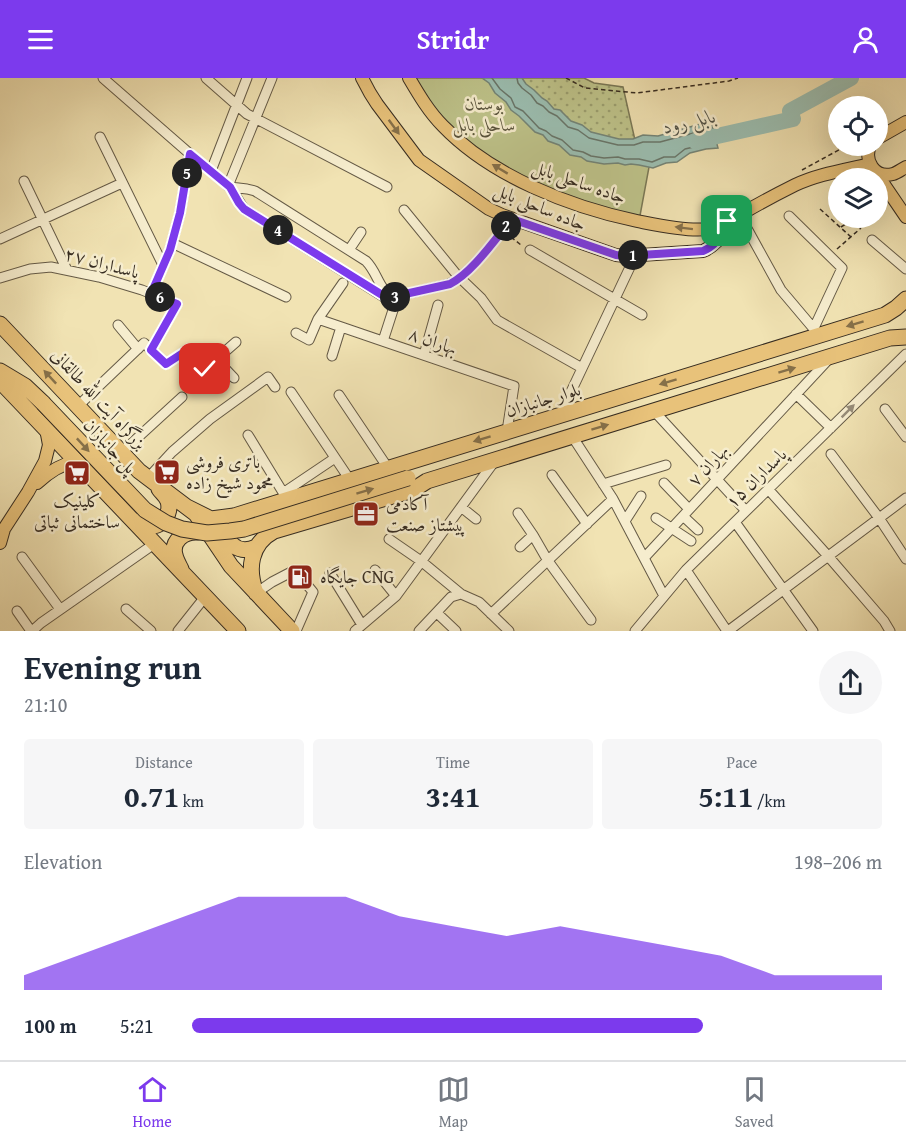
<!DOCTYPE html>
<html lang="en">
<head>
<meta charset="utf-8">
<style>
  body { margin:0; font-family:"Gentium Book Plus",Amiri,serif; background:#f6f6f7; color:#1f2937; height:100vh; display:flex; flex-direction:column; font-size:22px; white-space:nowrap }
  * { box-sizing:border-box; margin:0 }
  p { font-size:20px; color:#747a83 }
  .icon { flex:none; width:33px; height:33px; fill:none; stroke:currentColor; stroke-width:2; stroke-linecap:round; stroke-linejoin:round }
  .map { position:relative; height:553px; overflow:hidden }
  .sheet { display:flex; flex-direction:column; background:#fff; flex:1 }
  .sheet>* { flex:none }
  .buttons { position:absolute; left:828px; top:18px; display:grid; gap:12px }
  .buttons a { display:grid; place-items:center; width:60px; height:60px; border-radius:50%; background:#fff; box-shadow:0 6px 24px #0002; font-size:30px }
  .pin { position:absolute; display:grid; place-items:center; width:51px; height:51px; color:#fff; margin:-26px; border-radius:12px; box-shadow:0 3px 9px #0006 }
  .km { position:absolute; width:30px; height:30px; margin:-15px; border-radius:50%; background:#222; color:#fff; font-size:16px; line-height:30px; text-align:center }
  .round { display:grid; place-items:center; flex:none; width:63px; height:63px; border-radius:32px; background:#f6f6f7 }
  .headline { display:flex; align-items:center; justify-content:space-between; height:102px; padding:0 24px }
  h1 { font-size:33px; font-weight:700; line-height:45px }
  .stats { display:grid; grid-template-columns:repeat(3,1fr); gap:9px; height:102px; padding:6px 24px }
  .stats div { display:grid; align-content:center; border-radius:6px; background:#f6f6f7; text-align:center }
  .stats b { font-size:30px; font-weight:700 }
  .stats small { font-size:16px; font-weight:400 }
  .stats p { font-size:16px }
  .chart { height:168px; padding:12px 24px }
  .chart p { display:flex; justify-content:space-between }
  .chart svg { width:100%; height:108px; margin-top:6px; fill:#7c3aed; opacity:.7 }
  ul { padding:0 24px; list-style:none; font-size:20px }
  li { display:grid; grid-template-columns:96px 72px 1fr; align-items:center; height:45px }
  li i { height:15px; border-radius:8px; background:#7c3aed }
  header { display:flex; justify-content:space-between; align-items:center; height:78px; padding:0 24px; background:#7c3aed; color:#fff; font-size:27px; font-weight:700 }
  .dock { display:flex; justify-content:space-around; align-items:center; height:84px; border-top:2px solid #e0e1e3; background:#fff; font-size:16px; color:#747a83 }
  .dock a { display:grid; justify-items:center; gap:3px }
  .dock .on { color:#7c3aed }
  .map>svg:first-child { display:block }
</style>
</head>
<body>
<header><svg class="icon" aria-label="menu" viewBox="0 0 24 24"><path d="M4 6h16M4 12h16M4 18h16"/></svg>Stridr<svg class="icon" aria-label="person" viewBox="0 0 24 24"><circle cx="12" cy="8" r="4"/><path d="M4 21q1-7 8-7t8 7"/></svg></header>
<div class="map">
<svg width="906" height="553" viewBox="0 0 906 553">
  <defs>
    <pattern id="grass-dots" width="8" height="8" patternUnits="userSpaceOnUse" patternTransform="scale(1.5)"><rect width="8" height="8" fill="#bec38a"/><path d="M2 2h.1M6 6h.1" fill="none" stroke="#9b9f70" stroke-width="1.8" stroke-linecap="round"/></pattern>
  </defs>
  <rect width="100%" height="100%" fill="#f1e3b3"/>
  <filter id="stains"><feTurbulence type="fractalNoise" baseFrequency=".00333" numOctaves="4"/><feColorMatrix values="0 0 0 0 .2 0 0 0 0 .09 0 0 0 0 .02 0 0 0 .5 -.17"/></filter>
  <radialGradient id="worn" r=".72"><stop offset=".6" stop-color="#630" stop-opacity="0"/><stop offset="1" stop-color="#630" stop-opacity=".3"/></radialGradient>
  <!-- grass -->
  <path fill="url(#grass-dots)" stroke="#7a7856" stroke-width="1.5" d="M518 0H584L594 5 623 9 637 71 533 39Z"/>
  <!-- park -->
  <path fill="#bec38a" stroke="#7a7856" stroke-width="1.5" d="M409 0H503L533 39 652 73 639 143 546 115 453 58Z"/>
  <!-- water -->
  <path fill="#9bbeb1" stroke="#738477" stroke-width="1.5" d="M482 0H522L526 6 534 12 542 20 547 23 554 31 560 32 571 43 582 47 591 54 619 61H633L643 57 658 58 711 43 718 70 706 71 690 75 677 84 666 85 653 90 639 87 631 86 625 87 618 85 604 86 587 83 581 79 570 77 559 67 548 63 543 57 535 54 519 38 511 32 506 24 495 15 489 5Z"/>
  <g fill="none" stroke-linecap="round" stroke-linejoin="round">
    <!-- shore -->
    <path stroke="#687569" stroke-width="1.5" d="M492 0 500 11 511 20 515 29 523 33 539 50 546 53 552 58 562 62 573 72 583 74 591 78 604 80 618 79 625 81H639L652 84 664 79H675L685 71 698 68 710 62 708 53 705 52 660 64H643L634 67H618L589 60 578 52 568 49 557 38 549 34 543 28 537 25 531 17 522 10 518 5 517 0"/>
    <!-- river -->
    <path stroke="#9bbeb1" stroke-width="16" d="M695 63 793 41 790 33 851 0"/>
    <defs>
      <path id="minor" d="M103 0 190 76 230 109
        M206 0 247 36 387 109
        M100 59 163 187
        M211 93 247 0
        M24 103 67 192
        M228 108 272 0
        M230 109 247 111 255 113 366 183C378 195 378 211 393 219H384L244 131Z
        M404 132 457 197 481 220 497 242 582 290
        M739 136 781 212 819 257
        M789 138 842 190 814 250
        M0 161 122 105
        M872 162 906 191
        M172 165 286 219
        M349 172 361 154
        M530 172 642 237
        M0 200 30 191 51 189 99 199 142 212 177 226 151 272
        M151 216 170 172 180 135 190 76
        M393 219 449 206C473 194 495 161 512 141
        M318 241 343 205
        M118 247 138 271
        M296 255 309 262 318 241 514 308 507 353
        M383 263 394 229
        M424 277 438 227
        M332 278 341 249
        M216 281 234 300
        M291 314 350 402
        M796 316 831 350
        M339 317 388 390
        M78 328 144 265 166 286 189 271 205 291 236 264
        M885 331 906 359
        M654 333 746 433
        M560 337 630 189
        M248 357 287 421
        M572 358 613 421 664 518
        M122 374 182 319
        M831 376 879 440 906 481
        M552 397 587 446
        M148 400 172 374 210 341 268 299 275 309
        M664 405 689 431
        M603 406 666 387
        M768 411 828 478 884 543 890 553
        M283 415 335 380
        M461 429 476 441
        M518 435 533 457
        M683 438 698 452
        M656 440 691 463
        M625 443 641 418
        M735 444 813 553
        M389 461 421 483 461 516
        M520 469 533 457 548 483 591 542
        M22 479 60 531
        M644 480 828 282
        M375 492 396 518
        M686 492 727 553
        M330 495 362 547
        M256 515 272 504 295 492 313 514 296 553
        M126 531 151 553
        M17 533 31 553
        M437 535 456 553
        M491 536 613 421
        M32 553 41 545 154 466
        M178 553 201 524 207 520
        M355 553 396 518 494 384
        M419 553 451 519 461 516 479 524 509 553
        M635 553 686 492 906 276
        M728 553 906 420"/>
      <path id="major" d="M362 0 370 15 377 26 419 82 489 131 502 137 616 177 625 178 703 173C718 167 724 153 734 141
        M409 0C419 17 429 34 443 48 491 98 570 129 637 143 653 146 690 154 705 151 719 149 731 141 743 135 760 125 777 116 795 107 818 96 845 92 870 86L906 139
        M878 60 906 44
        M870 68C864 82 874 101 893 96 897 95 902 91 906 89
        M37 405C49 394 61 386 76 383
        M0 465 4 451 28 414 45 383 49 367 46 351"/>
      <path id="highway" d="M0 246 139 393 196 436 231 488 292 553
        M0 293 25 308 43 325
        M0 303 238 553
        M187 429 211 441 234 438 885 237 896 230 906 221
        M133 442C138 445 142 448 147 448 161 451 172 436 168 423 166 418 162 415 159 411
        M230 442C220 461 236 478 256 469
        M181 491C179 487 176 482 175 477 171 463 184 453 198 454
        M256 515C247 491 250 466 274 453L413 412 427 403 890 260 906 259"/>
    </defs>
    <!-- minor casing -->
    <use href="#minor" stroke="#655a46" stroke-width="11"/>
    <!-- major casing -->
    <use href="#major" stroke="#362c21" stroke-width="14"/>
    <!-- highway casing -->
    <use href="#highway" stroke="#362c21" stroke-width="17"/>
    <!-- path -->
    <path stroke="#362c21" stroke-width="1.5" stroke-dasharray="4.5 3" stroke-linecap="butt" d="M566 0 585 10 637 15 729 3 738 0
      M802 92 846 68
      M820 131 851 159
      M841 149 855 140
      M511 159 521 167
      M837 171 861 150"/>
    <!-- minor -->
    <use href="#minor" stroke="#f6edce" stroke-width="9"/>
    <!-- major -->
    <use href="#major" stroke="#e8c27a" stroke-width="12"/>
    <!-- highway -->
    <use href="#highway" stroke="#e8c27a" stroke-width="15"/>
    <defs>
      <path id="highway-bridge" d="M43 325 145 432 166 445 182 451 207 455 230 453 244 451 408 400"/>
    </defs>
    <!-- highway-bridge casing -->
    <use href="#highway-bridge" stroke="#362c21" stroke-width="17" stroke-linecap="butt"/>
    <!-- highway-bridge -->
    <use href="#highway-bridge" stroke="#e8c27a" stroke-width="15"/>
  </g>
  <!-- one-way arrows -->
  <defs><path id="oneway-solid" d="M-6-.8H1V-3.2L6.5 0L1 3.2V.8H-6Z" transform="scale(1.5)"/></defs>
  <g fill="#867049">
    <use href="#oneway-solid" transform="translate(394 49) rotate(54)"/>
    <use href="#oneway-solid" transform="translate(500 91) rotate(-149)"/>
    <use href="#oneway-solid" transform="translate(684 150) rotate(-173)"/>
    <use href="#oneway-solid" transform="translate(855 246) rotate(163)"/>
    <use href="#oneway-solid" transform="translate(787 292) rotate(-17)"/>
    <use href="#oneway-solid" transform="translate(50 299) rotate(-133)"/>
    <use href="#oneway-solid" transform="translate(668 304) rotate(163)"/>
    <use href="#oneway-solid" transform="translate(600 349) rotate(-17)"/>
    <use href="#oneway-solid" transform="translate(482 361) rotate(163)"/>
    <use href="#oneway-solid" transform="translate(83 367) rotate(47)"/>
    <use href="#oneway-solid" transform="translate(365 413) rotate(-17)"/>
  </g>
  <use fill="#968c78" href="#oneway-solid" transform="translate(848 333) rotate(-45)"/>
  <g fill="none" stroke-linecap="round" stroke-linejoin="round">
    <defs>
      <path id="route" d="M205 291 189 271 166 286 151 272 177 226 151 216 170 172 180 135 190 76 230 109 239 125 244 131 387 220 450 206C473 194 495 161 512 141L616 177 625 178 703 173C719 167 727 148 739 136L727 143"/>
    </defs>
    <!-- route casing -->
    <use href="#route" stroke="#fff" stroke-width="12"/>
    <!-- route -->
    <use href="#route" stroke="#7c3aed" stroke-width="8"/>
  </g>
  <!-- icons -->
  <defs>
    <symbol id="supermarket-square" viewBox="-11 -11 22 22"><rect x="-9" y="-9" width="18" height="18" rx="4" fill="#8f2418" stroke="#f6edce"/><path d="M-6-5.5h2.5l.6 2H6L4.5 2H-2.5L-4.4-4H-6ZM-1.5 3.2a1.3 1.3 0 1 0 .1 0ZM3 3.2a1.3 1.3 0 1 0 .1 0Z" fill="#fff"/></symbol>
    <symbol id="office-square" viewBox="-11 -11 22 22"><rect x="-9" y="-9" width="18" height="18" rx="4" fill="#8f2418" stroke="#f6edce"/><path d="M-6-3h4V-5.5h4V-3h4V5H-6ZM-1-4.5V-3h2v-1.5ZM-6 0V1H6V0Z" fill="#fff"/></symbol>
    <symbol id="fuel-square" viewBox="-11 -11 22 22"><rect x="-9" y="-9" width="18" height="18" rx="4" fill="#8f2418" stroke="#f6edce"/><path d="M-5.5-6h7V0h2V4h1.3V-2.5L3-4.5l.8-.8L6-3V5H2.5V1h-1V6h-7ZM-4.2-4.7v3.2H.2V-4.7Z" fill="#fff"/></symbol>
  </defs>
  <g fill-rule="evenodd">
    <use href="#supermarket-square" x="152" y="379" width="30" height="30"/>
    <use href="#supermarket-square" x="62" y="380" width="30" height="30"/>
    <use href="#office-square" x="351" y="421" width="30" height="30"/>
    <use href="#fuel-square" x="285" y="484" width="30" height="30"/>
  </g>
  <g text-anchor="middle" stroke-width="5" stroke-linejoin="round" paint-order="stroke">
    <!-- park labels -->
    <g font-size="18" font-style="italic" fill="#58523b" stroke="#f6edce">
      <text x="484" y="32">بوستان<tspan x="484" dy="21">ساحلی بابل</tspan></text>
    </g>
    <!-- street labels -->
    <g font-size="18" fill="#362c21" stroke="#f6edce">
      <text transform="translate(579 104) rotate(19)" y="6">جاده ساحلی بابل</text>
      <text transform="translate(540 129) rotate(22)" y="6">جاده ساحلی بایل</text>
      <text transform="translate(102 185) rotate(15)" y="6">پاسداران ۲۷</text>
      <text transform="translate(433 263) rotate(19)" y="6">بهاران ۸</text>
      <text transform="translate(99 321) rotate(47)" y="6">بزرگراه آیت الله طالقانی</text>
      <text transform="translate(543 322) rotate(-17)" y="6">بلوار جانبازان</text>
      <text transform="translate(110 368) rotate(47)" y="6">پل جانبازان</text>
      <text transform="translate(708 387) rotate(-47)" y="6">بهاران ۷</text>
      <text transform="translate(756 400) rotate(-44)" y="6">پاسداران ۱۵</text>
    </g>
    <!-- poi labels -->
    <g font-size="18" fill="#362c21" stroke="#f6edce" text-anchor="start">
      <text x="186" y="390">باتری فروشی<tspan x="186" dy="21">محمود شیخ زاده</tspan></text>
      <text x="77" y="429" text-anchor="middle">کلینیک<tspan x="77" dy="21">ساختمانی ثباتی</tspan></text>
      <text x="386" y="432">آکادمی<tspan x="386" dy="21">پیشتاز صنعت</tspan></text>
      <text x="320" y="505">جایگاه CNG</text>
    </g>
    <!-- water labels -->
    <g font-size="20" font-style="italic" fill="#4f5045" stroke="#f6edce">
      <text transform="translate(689 43) rotate(-13)" y="7">بابل رود</text>
    </g>
  </g>
  <rect width="100%" height="100%" filter="url(#stains)"/>
  <rect width="100%" height="100%" fill="url(#worn)"/>
</svg>
<div class="buttons">
<a><svg class="icon" aria-label="locate" viewBox="0 0 24 24"><circle cx="12" cy="12" r="6"/><path d="M12 2v4M12 18v4M2 12h4M18 12h4"/></svg></a>
<a><svg class="icon" aria-label="layers" viewBox="0 0 24 24"><path d="M12 4l9 5-9 5-9-5zM3 14l9 5 9-5"/></svg></a>
</div>
<div class="pin" style="left:727px;top:143px;background:#1e9e55"><svg class="icon" aria-label="arrive" viewBox="0 0 24 24"><path d="M6 21V4h12l-3 4 3 4H6"/></svg></div>
<div class="pin" style="left:205px;top:291px;background:#d93025"><svg class="icon" aria-label="check" viewBox="0 0 24 24"><path d="M5 12l5 5 9-10"/></svg></div>
<b class="km" style="left:633px;top:177px">1</b>
<b class="km" style="left:506px;top:148px">2</b>
<b class="km" style="left:395px;top:219px">3</b>
<b class="km" style="left:278px;top:152px">4</b>
<b class="km" style="left:187px;top:95px">5</b>
<b class="km" style="left:160px;top:219px">6</b>
</div>
<section class="sheet">
<div class="headline"><div><h1>Evening run</h1><p>21:10</p></div><a class="round"><svg class="icon" aria-label="share" viewBox="0 0 24 24"><path d="M12 15V3M7 8l5-5 5 5M5 13v7h14v-7"/></svg></a></div>
<div class="stats">
<div><p>Distance</p><b>0.71<small> km</small></b></div>
<div><p>Time</p><b>3:41</b></div>
<div><p>Pace</p><b>5:11<small> /km</small></b></div>
</div>
<div class="chart"><p><span>Elevation</span>198–206 m</p>
<svg viewBox="0 0 160 44" preserveAspectRatio="none"><path d="M0 44V38L10 30L20 22L30 14L40 6L50 6L60 6L70 14L80 18L90 22L100 18L110 22L120 26L130 30L140 38L150 38L160 38V44z"/></svg>
</div>
<ul>
<li><b>100 m</b>5:21<i style="width:74%"></i></li>
</ul>
</section>
<nav class="dock">
<a class="on"><svg class="icon" aria-label="home" viewBox="0 0 24 24"><path d="M3 11l9-7 9 7M6 9v11h12V9"/></svg>Home</a>
<a><svg class="icon" aria-label="map" viewBox="0 0 24 24"><path d="M3 6l6-2 6 2 6-2v14l-6 2-6-2-6 2zM9 4v14M15 6v14"/></svg>Map</a>
<a><svg class="icon" aria-label="saved" viewBox="0 0 24 24"><path d="M7 4h10v16l-5-4-5 4z"/></svg>Saved</a>
</nav>
</body>
</html>
